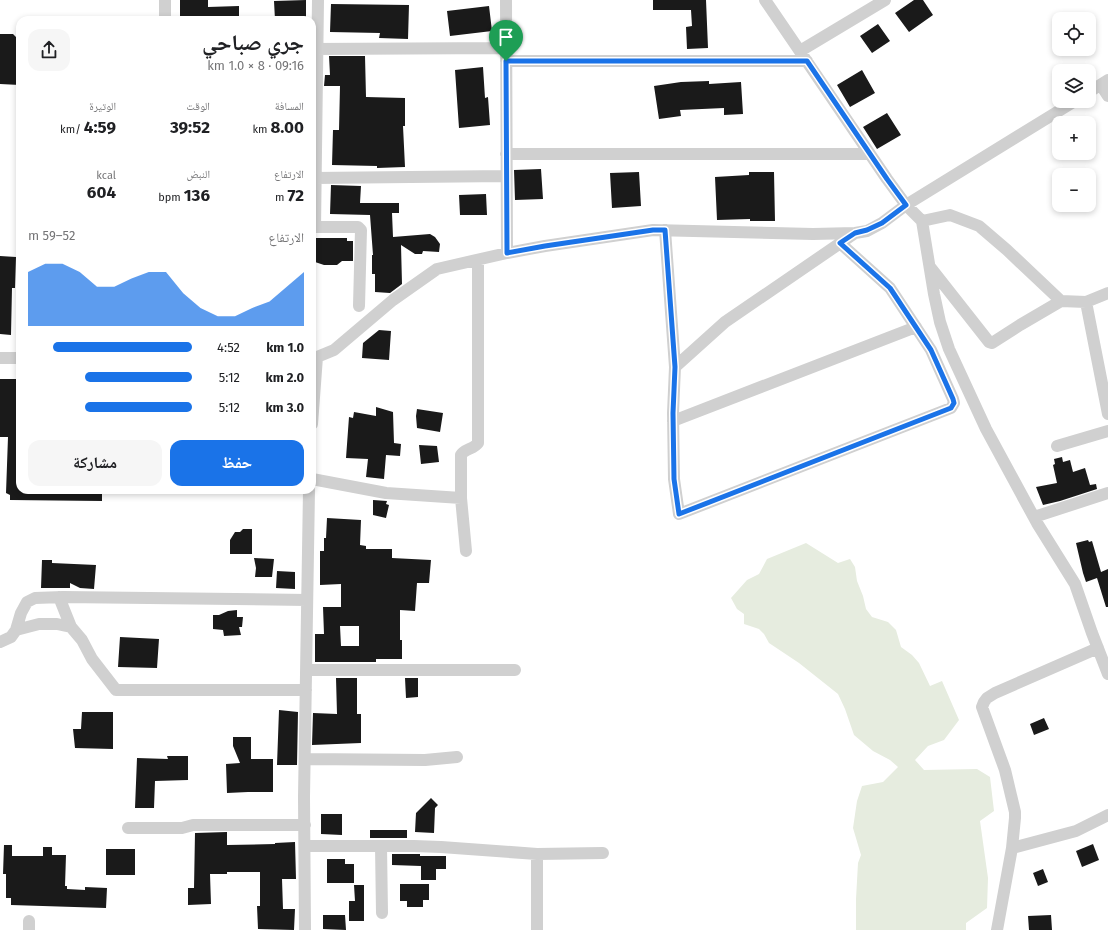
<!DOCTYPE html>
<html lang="ar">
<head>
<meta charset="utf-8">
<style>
  body { margin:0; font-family:"Fira Sans","Noto Naskh Arabic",sans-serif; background:#f6f6f6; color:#202124; direction:rtl; height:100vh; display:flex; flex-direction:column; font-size:15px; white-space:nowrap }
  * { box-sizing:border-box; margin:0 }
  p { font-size:13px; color:#757577 }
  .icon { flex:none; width:22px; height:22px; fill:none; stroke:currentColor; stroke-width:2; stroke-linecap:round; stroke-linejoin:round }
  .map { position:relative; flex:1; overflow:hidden; direction:ltr }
  .details { position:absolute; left:16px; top:16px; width:300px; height:478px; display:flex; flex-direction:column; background:#fff; border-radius:12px; box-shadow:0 2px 6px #0003; direction:rtl }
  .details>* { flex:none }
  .tools { position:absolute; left:1052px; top:12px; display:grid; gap:8px }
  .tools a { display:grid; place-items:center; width:44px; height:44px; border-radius:8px; background:#fff; box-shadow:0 2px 6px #0003; font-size:20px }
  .pin { position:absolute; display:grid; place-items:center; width:34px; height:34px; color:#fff; margin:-41px -17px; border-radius:50% 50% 50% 0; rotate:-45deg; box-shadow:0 0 4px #0007 }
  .pin .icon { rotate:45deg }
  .round { display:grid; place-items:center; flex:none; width:42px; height:42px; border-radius:12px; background:#f6f6f6 }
  .head { display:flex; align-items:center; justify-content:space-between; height:68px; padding:0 12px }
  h1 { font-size:22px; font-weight:700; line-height:30px }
  .stats { display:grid; grid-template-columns:repeat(3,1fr); gap:6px; height:68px; padding:4px 12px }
  .stats div { display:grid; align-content:center }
  .stats b { font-size:17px; font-weight:700 }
  .stats small { font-size:11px; font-weight:400 }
  .stats p { font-size:11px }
  .chart { height:112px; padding:8px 12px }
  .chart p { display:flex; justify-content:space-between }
  .chart svg { width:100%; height:72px; margin-top:4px; fill:#1a73e8; opacity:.7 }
  .action { display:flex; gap:8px; margin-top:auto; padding:8px 12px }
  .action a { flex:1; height:46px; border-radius:12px; background:#1a73e8; color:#fff; font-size:16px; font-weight:700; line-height:46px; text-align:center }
  .action a+a { background:#f6f6f6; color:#202124 }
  ul { padding:0 12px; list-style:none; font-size:13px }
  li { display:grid; grid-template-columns:64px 48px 1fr; align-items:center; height:30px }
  li i { height:10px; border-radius:5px; background:#1a73e8 }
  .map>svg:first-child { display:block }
</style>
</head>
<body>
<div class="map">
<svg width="1108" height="930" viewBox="0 0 1108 930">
  <rect width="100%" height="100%" fill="#fff"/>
  <!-- green -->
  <path fill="#e6ecdf" d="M806 543 838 563 850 559 855 567 857 581 863 596 866 609 872 617 888 622 896 630 901 647 912 655 919 663 930 686 942 681 959 720 944 740 928 746 915 760 924 770 977 769 990 777 994 811 980 821 988 878 987 908 966 923V930H856V899L858 863 861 855 853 828 857 801 862 786 883 782 898 767 890 760 873 751 854 735 845 709 838 694 799 663 769 643 764 634 759 629 744 624V614L737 609 731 598 747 580 759 574 767 559Z"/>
  <!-- building -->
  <path fill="#1a1a1a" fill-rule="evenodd" d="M180 0H208V7L239 6V20H180Z
    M306 0V20H275L274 1Z
    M653 0H706L708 48 687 49 686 27 692 26 691 10H653Z
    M914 0H923L933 15 909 32 895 13Z
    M331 4 409 5 408 39 379 38 380 33 330 32Z
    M489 6 492 31 450 36 447 11Z
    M878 24 890 41 872 53 860 36Z
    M0 34H13L20 41V85L0 84Z
    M329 56H365L366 97 405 98V126H403L405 167 377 168V166L332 165 333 130H339L340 86H324L325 75H330Z
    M483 67 485 98 488 97 490 125 459 128 455 70Z
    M862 70 875 93 850 107 837 85Z
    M709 81V84L741 82 743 114 724 115V108L680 110 681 116 659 119 654 86 681 82Z
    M887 113 901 135 877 149 863 127Z
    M541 169 543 199 515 200 514 170Z
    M639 172 641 206 612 208 610 173Z
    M749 172H774L775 221H750V219L717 220 715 177 749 175Z
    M331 185 361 186 360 203H399V213H392L393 237 430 234 435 237 440 244 439 252 423 251 422 254H415L401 245 402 284 390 293 375 292V274H372V255H373L370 215 330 214Z
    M486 194 487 215H460L459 195Z
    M316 238H347V241H353V261H342L337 265H324L312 261V243H316Z
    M0 256 16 257 15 288H12L11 335 0 334Z
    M379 330 391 331 389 360 362 358 363 343Z
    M0 379H20V490H102V501L10 500V495L6 493 8 437H0Z
    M376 407 393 412 394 443 401 444 400 456 386 455 384 479 366 477 368 459 346 458 349 417 353 418 354 412 376 416Z
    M417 409 443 413 440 432 417 428 416 416Z
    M419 445 437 446 439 462 421 464Z
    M1062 457 1063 462 1070 460 1073 472 1085 468 1090 485 1096 484 1097 489 1060 501 1043 505 1036 487 1057 483 1053 465 1055 464 1054 459Z
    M373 500 387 501 386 504 389 505 386 518 373 515Z
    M327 518 361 520 360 545 366 546V549H392V558L431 560 429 583H417L415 611 400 610V640H402V659H376V662H315V634H324L323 607H341V584L320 585V551H324V538H326ZM340 626H359V646H341Z
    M243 529H252V554H230V540L235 532H240Z
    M1088 540 1089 542 1092 541 1101 572 1108 569V607H1106L1097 578 1086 582 1083 573 1076 543Z
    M254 558 274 559 272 577H255L256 568Z
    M42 560H52V563L96 565 94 589 80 588 70 583V588H41Z
    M277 571 295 572V589L276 588Z
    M237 610V617H243L242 627H239L241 635 224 636 223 630 213 629V615H219L228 611Z
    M120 637 159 639 157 668 118 667Z
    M336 678H357V714H361V743L312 745 313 713 337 714Z
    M405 678H418V697L406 698Z
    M279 710 298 712 297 765H277Z
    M82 712H113V749L75 748 73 729H81Z
    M1044 718 1049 729 1034 735 1030 724Z
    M233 737H251V759H273V792H248L227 793 226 764 240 763 233 746Z
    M167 756H188V780L155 781 154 808H135L137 758 168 759Z
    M431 798 438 805 435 808 434 833 415 832 416 813Z
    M321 814H342V835L321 834Z
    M370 830H407V838H370Z
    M227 832V845L275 844V843L295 842 296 879H282L283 909H295L294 930 258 929 257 906H260V872H227V874H210L211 904 188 905V888H194L195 833Z
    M1093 844 1099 860 1082 867 1076 851Z
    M4 845H12V856H43V847H52V855H66L65 886H67V889L85 890V887L107 888 106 908 11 905V898H6V874H3Z
    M106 849H135V875H106Z
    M392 854H420V856H446V869H436V880H421V866L392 865Z
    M327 859H345V864H354V883H327Z
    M1043 869 1048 882 1038 886 1033 873Z
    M400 884H429V900H423V907H407V901H400Z
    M354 885H364V921H349V901H355Z
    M323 915H345L346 930 323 929Z
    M1051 915 1052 930H1029L1028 916Z"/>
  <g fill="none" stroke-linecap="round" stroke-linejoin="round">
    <!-- street -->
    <path stroke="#d0d0d0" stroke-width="12" d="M506 0 507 253
      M765 0 887 179 906 205 922 221 934 294 940 322 949 349 986 429 1037 523 1075 584 1092 633 1108 674
      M165 20V0
      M312 49 506 48
      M800 51 885 0
      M506 61H807
      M1101 85 1108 96
      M1089 92 1108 80
      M506 154H870
      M315 178 506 176
      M922 221 950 215 979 226 1007 250 1061 301 1086 302 1108 293
      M312 227H315L318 0
      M315 227H358L361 230 359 306
      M665 230 675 367
      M840 243 890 288 931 350 953 399 954 403 951 408 679 514 674 479 673 413 675 367 725 322 855 233
      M930 267 989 342 992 343 1020 325 1061 301
      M1086 302 1108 414
      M312 357H317L334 350 393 300 437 269 507 253 545 246 653 230 813 234 855 233 867 231 882 223 906 205 1075 101
      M0 358H20
      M673 421 916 327
      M312 424 317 357
      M1057 446 1108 431
      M312 479 386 493 461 498
      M1034 517 1108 493
      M466 551 461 498V455C464 449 474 449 478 443V260
      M59 597 71 627
      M16 630 39 624H57L71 627 82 640 92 659 116 690H306
      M0 642 11 637 16 630 21 613 27 602 35 598 63 597 307 600
      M306 670H515
      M305 759 425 760 457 757
      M128 828H182L193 825H305
      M305 846H414L441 847 537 854V930
      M381 846 382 913
      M1012 848 1076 831 1108 815
      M537 854 603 853
      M29 921V930
      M305 930 304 797 309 490
      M997 930 1012 848 1015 818V812L1005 770 982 707 984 702 987 698 995 693 1098 648"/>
  </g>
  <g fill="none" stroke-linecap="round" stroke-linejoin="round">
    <defs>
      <path id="route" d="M506 61H807L887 179 906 205 882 223 867 230 855 233 840 243 890 288 931 350 953 399 954 403 951 408 679 514 674 479 673 413 675 367 665 230H653L545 246 507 253Z"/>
    </defs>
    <!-- route casing -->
    <use href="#route" stroke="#fff" stroke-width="8"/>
    <!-- route -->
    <use href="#route" stroke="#1a73e8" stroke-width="5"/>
  </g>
</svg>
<div class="tools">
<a><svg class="icon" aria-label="locate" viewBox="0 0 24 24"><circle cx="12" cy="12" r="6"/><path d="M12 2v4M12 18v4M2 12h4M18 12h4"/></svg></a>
<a><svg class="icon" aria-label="layers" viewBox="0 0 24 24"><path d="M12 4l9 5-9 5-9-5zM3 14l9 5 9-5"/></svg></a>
<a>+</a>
<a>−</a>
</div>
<div class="pin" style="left:506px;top:61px;background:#1e9e55"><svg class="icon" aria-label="arrive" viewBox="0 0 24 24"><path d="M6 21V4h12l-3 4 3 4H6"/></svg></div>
<section class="details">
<div class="head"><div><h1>جري صباحي</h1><p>09:16 · 8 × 1.0 km</p></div><a class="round"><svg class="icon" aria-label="share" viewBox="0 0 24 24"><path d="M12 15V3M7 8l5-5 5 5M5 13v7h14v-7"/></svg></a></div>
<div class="stats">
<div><p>المسافة</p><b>8.00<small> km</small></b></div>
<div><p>الوقت</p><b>39:52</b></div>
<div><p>الوتيرة</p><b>4:59<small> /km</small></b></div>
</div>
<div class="stats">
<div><p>الارتفاع</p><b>72<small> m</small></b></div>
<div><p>النبض</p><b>136<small> bpm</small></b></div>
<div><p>kcal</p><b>604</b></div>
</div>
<div class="chart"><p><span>الارتفاع</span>52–59 m</p>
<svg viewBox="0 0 160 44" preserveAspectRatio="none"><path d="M0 44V11L10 6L20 6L30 11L40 20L50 20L60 15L70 11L80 11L90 24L100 33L110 38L120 38L130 33L140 29L150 20L160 11V44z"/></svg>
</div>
<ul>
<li><b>1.0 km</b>4:52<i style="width:85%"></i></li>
<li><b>2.0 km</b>5:12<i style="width:65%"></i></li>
<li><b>3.0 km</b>5:12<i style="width:65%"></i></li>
</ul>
<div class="action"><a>حفظ</a><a>مشاركة</a></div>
</section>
</div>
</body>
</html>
